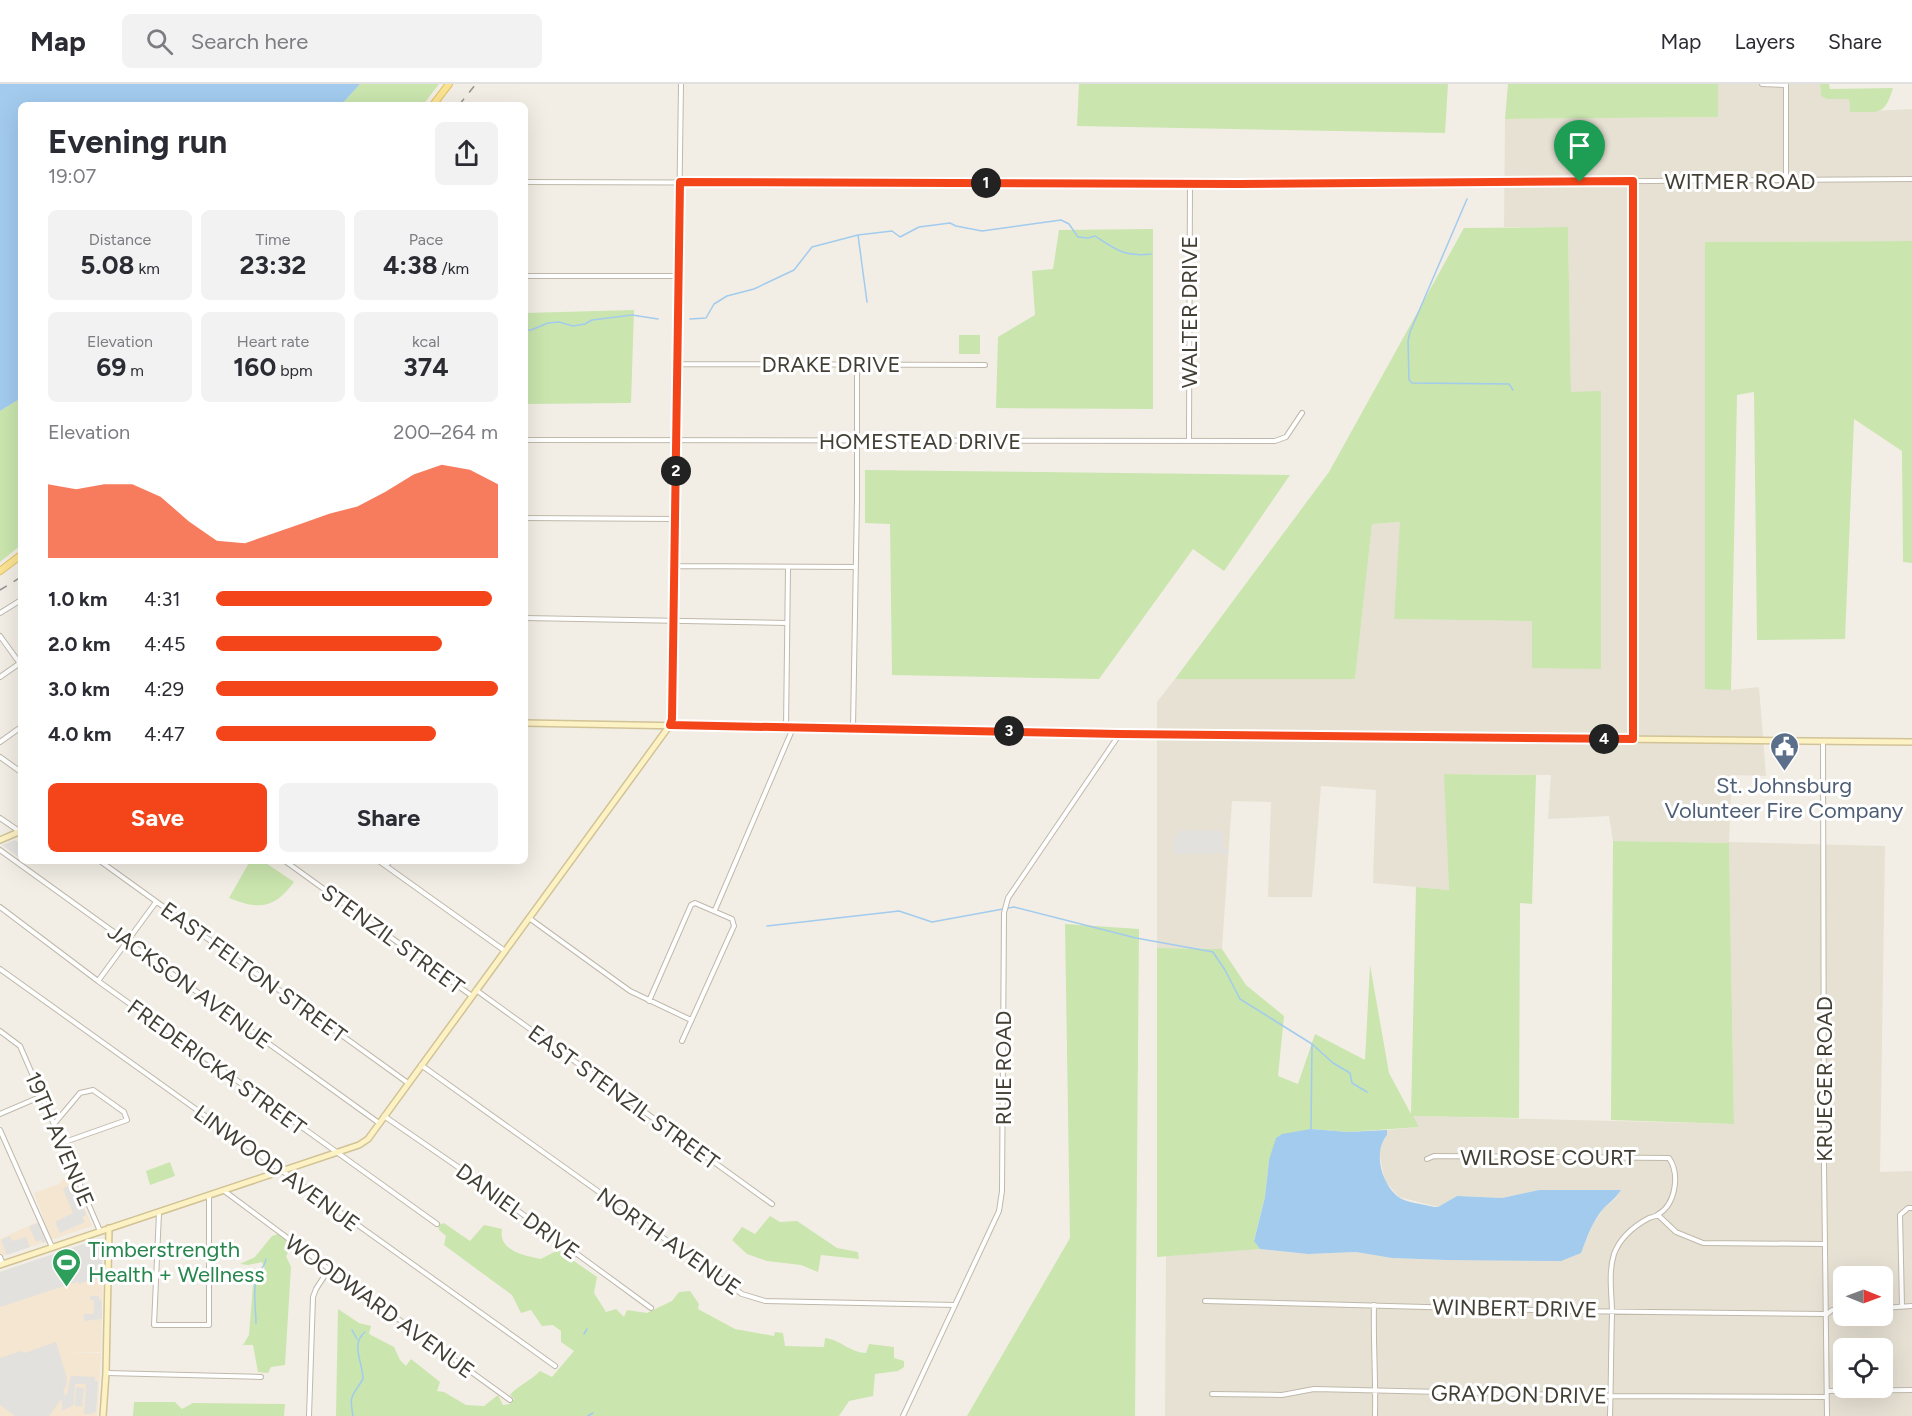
<!DOCTYPE html>
<html lang="en">
<head>
<meta charset="utf-8">
<style>
  body { margin:0; font-family:Figtree,sans-serif; background:#f2f2f3; color:#2b2b33; height:100vh; display:flex; flex-direction:column; font-size:22px; white-space:nowrap }
  * { box-sizing:border-box; margin:0 }
  p { font-size:20px; color:#7c7c81 }
  .icon { flex:none; width:33px; height:33px; fill:none; stroke:currentColor; stroke-width:2; stroke-linecap:round; stroke-linejoin:round }
  .map { position:relative; flex:1; overflow:hidden }
  .details { position:absolute; left:18px; top:18px; width:510px; height:762px; display:flex; flex-direction:column; background:#fff; border-radius:9px; box-shadow:0 6px 24px #0002 }
  .details>* { flex:none }
  .needle { width:39px; rotate:91deg }
  .tools { position:absolute; left:1833px; top:1182px; display:grid; gap:12px }
  .tools a { display:grid; place-items:center; width:60px; height:60px; border-radius:9px; background:#fff; box-shadow:0 6px 24px #0002; font-size:30px }
  .pin { position:absolute; display:grid; place-items:center; width:51px; height:51px; color:#fff; margin:-62px -26px; border-radius:50% 50% 50% 0; rotate:-45deg; box-shadow:0 0 6px #0007 }
  .pin .icon { rotate:45deg }
  .km { position:absolute; width:30px; height:30px; margin:-15px; border-radius:50%; background:#222; color:#fff; font-size:16px; line-height:30px; text-align:center }
  .round { display:grid; place-items:center; flex:none; width:63px; height:63px; border-radius:9px; background:#f2f2f3 }
  .headline { display:flex; align-items:center; justify-content:space-between; height:102px; padding:0 30px }
  h1 { font-size:33px; font-weight:700; line-height:45px }
  .metrics { display:grid; grid-template-columns:repeat(3,1fr); gap:9px; height:102px; padding:6px 30px }
  .metrics div { display:grid; align-content:center; border-radius:9px; background:#f2f2f3; text-align:center }
  .metrics b { font-size:26px; font-weight:700 }
  .metrics small { font-size:16px; font-weight:400 }
  .metrics p { font-size:16px }
  .chart { height:168px; padding:12px 30px }
  .chart p { display:flex; justify-content:space-between }
  .chart svg { width:100%; height:108px; margin-top:6px; fill:#f4451a; opacity:.7 }
  .cta { display:flex; gap:12px; margin-top:auto; padding:12px 30px }
  .cta a { flex:1; height:69px; border-radius:9px; background:#f4451a; color:#fff; font-size:24px; font-weight:700; line-height:69px; text-align:center }
  .cta a+a { background:#f2f2f3; color:#2b2b33 }
  ul { padding:0 30px; list-style:none; font-size:20px }
  li { display:grid; grid-template-columns:96px 72px 1fr; align-items:center; height:45px }
  li i { height:15px; border-radius:8px; background:#f4451a }
  header { display:flex; align-items:center; gap:36px; box-sizing:border-box; height:84px; padding:0 30px; background:#fff; border-bottom:2px solid #e1e1e2 }
  header strong { font-size:28px }
  nav { display:flex; gap:33px; margin-inline-start:auto; font-size:21px }
  .search { width:420px; height:54px; background:#f2f2f3; display:flex; align-items:center; gap:15px; box-sizing:border-box; padding:0 21px; border-radius:9px; color:#7c7c81; font-size:22px }
  .map>svg:first-child { display:block }
</style>
</head>
<body>
<header>
<strong>Map</strong>
<div class="search"><svg class="icon" aria-label="search" viewBox="0 0 24 24"><circle cx="10" cy="10" r="6"/><path d="M15 15l6 6"/></svg>Search here</div>
<nav><a>Map</a><a>Layers</a><a>Share</a></nav>
</header>
<div class="map">
<svg width="1912" height="1332" viewBox="0 0 1912 1332">
  <rect width="100%" height="100%" fill="#f2eee5"/>
  <!-- residential -->
  <path fill="#e6e1d3" fill-rule="evenodd" d="M1718 0H1820L1821 12 1827 15H1849L1850 28 1912 25V157L1705 158 1731 606 1759 603 1766 692 1732 691 1729 758 1885 762 1880 1088 1912 1087V1332H1165L1166 1172 1260 1165 1308 1170 1356 1168 1392 1174 1447 1176 1581 1169 1593 1140 1604 1124 1616 1114 1620 1107 1539 1106 1502 1114 1457 1112 1438 1123 1399 1113 1385 1097 1379 1069 1383 1057 1387 1051V1046L1419 1043 1412 1032 1734 1040 1729 759 1613 757 1609 732 1548 735 1551 691 1445 690 1449 806 1373 799 1376 706 1321 702 1312 813H1268L1271 718 1232 717 1222 865 1157 864V618L1175 595 1355 594 1372 440 1401 438 1394 535 1532 537 1601 308H1571L1568 143H1504L1505 35 1718 33ZM1844 1192H1882V1232H1844ZM1844 1264H1882V1304H1844Z"/>
  <!-- commercial -->
  <path fill="#f4e6d0" d="M71 1092 92 1142 0 1173V1155L44 1135 34 1109 59 1100 63 1095Z
    M97 1156 102 1158 101 1182 75 1193 103 1183 101 1268H65L101 1269 97 1332H0V1188Z"/>
  <!-- green -->
  <path fill="#cae5ae" d="M360 0H439L423 21H341Z
    M1079 0H1448L1445 49 1077 42Z
    M1508 0H1718V33L1505 35Z
    M1820 0H1829L1830 5 1893 4C1884 34 1878 27 1850 28L1849 15H1827L1821 12Z
    M1568 143 1571 308 1601 307V585L1532 584V537L1394 535 1400 438 1372 440 1355 595H1175L1329 388 1464 144Z
    M1153 145V325L996 324 998 253 1035 231 1032 187 1053 185 1059 146Z
    M1912 157V479L1903 478 1902 367 1854 335 1845 555 1757 556 1754 308 1737 311 1731 606 1705 605V158Z
    M634 226 631 319 525 320V229Z
    M959 251H980V270H959Z
    M21 314V461L0 478V327Z
    M865 386 1290 391 1224 487 1193 465 1099 595 892 591 890 440 865 439Z
    M1444 690 1536 691 1532 820 1520 819 1519 1034 1413 1032 1419 1043 1348 1048 1311 1045 1269 1076 1265 1113 1254 1156 1260 1165 1157 1173V864L1222 865 1246 901 1284 932 1278 992 1298 1000 1315 950 1365 976 1370 881 1389 989 1411 1030 1416 803 1449 806Z
    M1613 757 1729 759 1734 1040 1611 1036Z
    M250 777H263L294 798C274 825 259 826 229 814Z
    M1065 840 1139 845 1135 1332H967L1070 1154Z
    M170 1078 175 1092 150 1101 146 1087Z
    M770 1132 780 1138 797 1137 837 1164 858 1168 859 1175 821 1171 818 1188 801 1181 767 1177 747 1170 732 1156 742 1143 755 1150Z
    M444 1139 470 1157 484 1141 502 1145C498 1167 525 1172 541 1175L558 1166 597 1193 594 1209 606 1228 616 1225 624 1233 627 1226 647 1229 672 1217 679 1208 690 1207 699 1220 698 1225 735 1245 774 1252 775 1248 783 1249 785 1262 824 1263 825 1254C841 1256 849 1268 866 1269L869 1260 894 1263V1274L904 1277V1283L898 1287 875 1290 873 1312 849 1317 839 1332H336L338 1225 359 1239 371 1242 369 1250 394 1263 400 1276 406 1282 411 1275 440 1298 437 1307 444 1308 466 1321 484 1322 498 1311 503 1321 510 1320 514 1315 510 1311C518 1301 531 1297 540 1287L552 1293 574 1267 561 1258V1247L553 1241 542 1242 531 1226 521 1229 512 1211 444 1161 446 1152 439 1146 438 1141Z
    M278 1150 293 1161 286 1172 291 1183 285 1281 271 1283 268 1289 258 1288 253 1261H243L249 1251 254 1189 265 1186 262 1178 248 1181 240 1180 255 1173 272 1152Z
    M134 1318H175L182 1325 193 1319 285 1320 284 1332H133Z"/>
  <!-- parking -->
  <path fill="#e3e1dd" d="M1180 746 1223 747V765H1228V770H1220V768H1214L1213 770H1174V750H1179Z
    M15 756 21 760V775L2 761Z
    M73 1099 86 1131 82 1133 85 1138 60 1149 55 1138 73 1129 63 1105Z
    M39 1139 46 1158 43 1159 41 1156 36 1158 29 1142Z
    M10 1152 12 1157 26 1153 30 1163 7 1171 1 1156Z
    M98 1155 99 1158 103 1157 102 1193 79 1200 78 1198 70 1200 0 1223V1188Z
    M90 1212H99V1215L102 1216V1235L84 1237V1230H94V1216H90Z
    M56 1258 67 1294 66 1302 63 1307 65 1309 64 1312 67 1310 71 1292 95 1293V1297H98L96 1328H93V1330H84L86 1300H75L74 1321 62 1327V1314L49 1332H15L0 1321V1274L21 1267 24 1269Z
    M76 1303 84 1304 82 1323 75 1322Z"/>
  <!-- water -->
  <path fill="#a2cbee" d="M0 0H360L341 21H21V314L0 327Z
    M1311 1045 1348 1048 1387 1046V1051C1373 1068 1381 1098 1397 1112 1405 1119 1424 1120 1434 1123H1438L1457 1112 1502 1114 1539 1106H1621C1616 1114 1610 1118 1604 1124 1592 1137 1587 1154 1581 1169L1561 1177 1447 1176 1392 1174 1356 1168 1308 1170 1260 1165 1254 1157 1265 1113 1269 1076 1276 1054 1282 1050Z"/>
  <g fill="none" stroke-linecap="round" stroke-linejoin="round">
    <!-- stream -->
    <path stroke="#a2cbee" stroke-width="1.5" d="M1467 115 1410 248 1408 257 1409 296 1412 299 1509 300 1513 306
      M858 151 867 218
      M690 235 706 234 714 220 727 212 754 205 794 186 812 163 858 151 892 147 900 153 919 143 950 139 956 142 982 147 1061 136 1069 140 1078 153 1088 154 1095 152C1116 166 1125 173 1151 170
      M525 246H531L548 239 559 238 573 242 585 240 592 236 632 231 658 235
      M767 842 899 827 932 838 1014 823 1136 854 1213 868 1225 886 1240 915 1312 960 1333 979 1350 989 1352 999 1367 1008
      M1311 1045 1312 961
      M256 1239C256 1225 252 1205 258 1191 260 1185 265 1183 266 1175
      M352 1246 357 1255
      M584 1250 587 1245
      M353 1332C349 1310 352 1313 363 1295 363 1279 350 1260 365 1248
      M588 1332 593 1329"/>
    <defs>
      <path id="street" d="M1762 0 1786 1
        M1786 0V97
        M525 98 1239 100 1912 95
        M525 192H679
        M677 280 985 281
        M525 356 1275 357 1286 353 1302 329
        M1189 356 1190 99
        M525 434 675 435
        M675 482 855 483
        M0 529 21 516
        M525 534 787 539
        M0 552 21 581
        M0 593 20 579
        M670 641 672 635 681 0
        M786 644 788 484
        M853 644 857 416V280
        M1633 655V97
        M1823 657 1824 1081 1827 1332
        M0 658 21 643
        M0 673 21 688
        M0 734 19 747
        M0 766 379 1039
        M100 777 408 999
        M285 777 472 912
        M379 777 505 867
        M386 782 390 777
        M0 823 98 897 437 1140
        M715 826 793 644
        M529 834 630 907 691 936
        M0 885 555 1282
        M98 897 156 818
        M476 906 772 1120
        M649 917 691 821 695 819 732 835 734 842 682 957
        M0 947 20 962 100 1147
        M421 981 742 1210 765 1217 955 1221
        M0 1030 42 1012
        M384 1032 458 1083 651 1224
        M54 1040 80 1009 93 1006 124 1028 127 1036 62 1059
        M0 1046 52 1163
        M1427 1075 1434 1072 1669 1074C1680 1090 1676 1121 1657 1131 1655 1133 1651 1133 1649 1134 1634 1142 1620 1154 1614 1170 1608 1189 1612 1210 1612 1230 1611 1264 1611 1298 1610 1332
        M223 1106 329 1185 510 1316
        M159 1129 154 1241H209V1111
        M1658 1131 1676 1148 1703 1159 1824 1160
        M0 1173 3 1180
        M1205 1217 1567 1227 1825 1230
        M1374 1221C1373 1258 1376 1295 1375 1332
        M1902 1222 1900 1131 1908 1124H1912
        M1882 1224 1912 1222
        M1826 1231 1832 1226H1844
        M106 1289 261 1293
        M1827 1307 1912 1306
        M1212 1310 1282 1311 1314 1305 1611 1312 1826 1313
        M309 1332 313 1213 316 1205 329 1185
        M903 1332 999 1127 1002 1107 1004 829 1008 814 1119 651"/>
      <path id="secondary" d="M525 639 1120 650 1912 658
        M0 756 21 747
        M0 1181 359 1061 368 1055 670 641
        M103 1332 106 1289 109 1144"/>
      <path id="primary" d="M433 21 449 0
        M0 487 21 471"/>
    </defs>
    <!-- street casing -->
    <use href="#street" stroke="#c0b9ab" stroke-width="6"/>
    <!-- secondary casing -->
    <use href="#secondary" stroke="#d1c396" stroke-width="8"/>
    <!-- primary casing -->
    <use href="#primary" stroke="#e0c165" stroke-width="8"/>
    <!-- street -->
    <use href="#street" stroke="#fff" stroke-width="4"/>
    <!-- secondary -->
    <use href="#secondary" stroke="#fdf2c4" stroke-width="5"/>
    <!-- primary -->
    <use href="#primary" stroke="#fbe394" stroke-width="6"/>
    <!-- rail -->
    <path stroke="#949494" stroke-width="1.5" stroke-dasharray="8 8" stroke-linecap="butt" d="M459 21 476 0
      M0 506 21 493"/>
  </g>
  <g fill="none" stroke-linecap="round" stroke-linejoin="round">
    <defs>
      <path id="route" d="M1633 97V655L1120 650 670 641 672 635 680 98 1239 100Z"/>
    </defs>
    <!-- route casing -->
    <use href="#route" stroke="#fff" stroke-width="12"/>
    <!-- route -->
    <use href="#route" stroke="#f4451a" stroke-width="8"/>
  </g>
  <!-- icons -->
  <defs>
    <symbol id="civic-pin" viewBox="-11 -11 22 30"><path d="M0 17L-7.5 6A9.5 9.5 0 1 1 7.5 6Z" fill="#5c6f8a" stroke="#fff"/><path d="M-.6-6.5H3V-4.5H.6V-3L4-1V1h2V6H-6V1h2V-1L-.6-3ZM-1.2 2.5V6h2.4V2.5Z" fill="#fff"/></symbol>
    <symbol id="stadium-pin" viewBox="-11 -11 22 30"><path d="M0 17L-7.5 6A9.5 9.5 0 1 1 7.5 6Z" fill="#2e9e5b" stroke="#fff"/><path d="M0-5a6.5 5 0 1 0 0 10a6.5 5 0 1 0 0-10ZM-3.5-1.8h7v3.6h-7Z" fill="#fff"/></symbol>
  </defs>
  <g fill-rule="evenodd">
    <use href="#civic-pin" x="1768" y="646" width="33" height="45"/>
    <use href="#stadium-pin" x="50" y="1162" width="33" height="45"/>
  </g>
  <g text-anchor="middle" stroke-width="6" stroke-linejoin="round" paint-order="stroke">
    <!-- street labels -->
    <g font-size="22" fill="#443f35" stroke="#fff">
      <text x="1740" y="105">WITMER ROAD</text>
      <text transform="translate(1189 228) rotate(-90)" y="8">WALTER DRIVE</text>
      <text x="831" y="288">DRAKE DRIVE</text>
      <text x="920" y="365">HOMESTEAD DRIVE</text>
      <text transform="translate(393 855) rotate(36)" y="8">STENZIL STREET</text>
      <text transform="translate(254 888) rotate(36)" y="8">EAST FELTON STREET</text>
      <text transform="translate(190 902) rotate(36)" y="8">JACKSON AVENUE</text>
      <text transform="translate(217 983) rotate(36)" y="8">FREDERICKA STREET</text>
      <text transform="translate(1003 984) rotate(-90)" y="8">RUIE ROAD</text>
      <text transform="translate(1824 995) rotate(-90)" y="8">KRUEGER ROAD</text>
      <text transform="translate(624 1013) rotate(36)" y="8">EAST STENZIL STREET</text>
      <text transform="translate(60 1055) rotate(67)" y="8">19TH AVENUE</text>
      <text x="1548" y="1081">WILROSE COURT</text>
      <text transform="translate(277 1084) rotate(36)" y="8">LINWOOD AVENUE</text>
      <text transform="translate(518 1127) rotate(36)" y="8">DANIEL DRIVE</text>
      <text transform="translate(669 1157) rotate(35)" y="8">NORTH AVENUE</text>
      <text transform="translate(380 1222) rotate(36)" y="8">WOODWARD AVENUE</text>
      <text transform="translate(1515 1224) rotate(1)" y="8">WINBERT DRIVE</text>
      <text transform="translate(1519 1310) rotate(1)" y="8">GRAYDON DRIVE</text>
    </g>
    <!-- service labels -->
    <g font-size="22" fill="#4e5e75" stroke="#fff">
      <text x="1784" y="709">St. Johnsburg<tspan x="1784" dy="25">Volunteer Fire Company</tspan></text>
    </g>
    <!-- leisure labels -->
    <g font-size="22" fill="#27864d" stroke="#fff" text-anchor="start">
      <text x="88" y="1173">Timberstrength<tspan x="88" dy="25">Health + Wellness</tspan></text>
    </g>
  </g>
</svg>
<div class="tools">
<a><svg class="needle" viewBox="-14 -14 28 28"><path d="M0-13l5 13h-10z" fill="#e53935"/><path d="M0 13l5-13h-10z" fill="#7c7c81"/></svg></a>
<a><svg class="icon" aria-label="locate" viewBox="0 0 24 24"><circle cx="12" cy="12" r="6"/><path d="M12 2v4M12 18v4M2 12h4M18 12h4"/></svg></a>
</div>
<div class="pin" style="left:1580px;top:98px;background:#1e9e55"><svg class="icon" aria-label="arrive" viewBox="0 0 24 24"><path d="M6 21V4h12l-3 4 3 4H6"/></svg></div>
<b class="km" style="left:986px;top:99px">1</b>
<b class="km" style="left:676px;top:387px">2</b>
<b class="km" style="left:1009px;top:647px">3</b>
<b class="km" style="left:1604px;top:655px">4</b>
<section class="details">
<div class="headline"><div><h1>Evening run</h1><p>19:07</p></div><a class="round"><svg class="icon" aria-label="share" viewBox="0 0 24 24"><path d="M12 15V3M7 8l5-5 5 5M5 13v7h14v-7"/></svg></a></div>
<div class="metrics">
<div><p>Distance</p><b>5.08<small> km</small></b></div>
<div><p>Time</p><b>23:32</b></div>
<div><p>Pace</p><b>4:38<small> /km</small></b></div>
</div>
<div class="metrics">
<div><p>Elevation</p><b>69<small> m</small></b></div>
<div><p>Heart rate</p><b>160<small> bpm</small></b></div>
<div><p>kcal</p><b>374</b></div>
</div>
<div class="chart"><p><span>Elevation</span>200–264 m</p>
<svg viewBox="0 0 160 44" preserveAspectRatio="none"><path d="M0 44V14L10 16L20 14L30 14L40 19L50 29L60 37L70 38L80 34L90 30L100 26L110 23L120 17L130 10L140 6L150 8L160 14V44z"/></svg>
</div>
<ul>
<li><b>1.0 km</b>4:31<i style="width:98%"></i></li>
<li><b>2.0 km</b>4:45<i style="width:80%"></i></li>
<li><b>3.0 km</b>4:29<i style="width:100%"></i></li>
<li><b>4.0 km</b>4:47<i style="width:78%"></i></li>
</ul>
<div class="cta"><a>Save</a><a>Share</a></div>
</section>
</div>
</body>
</html>
